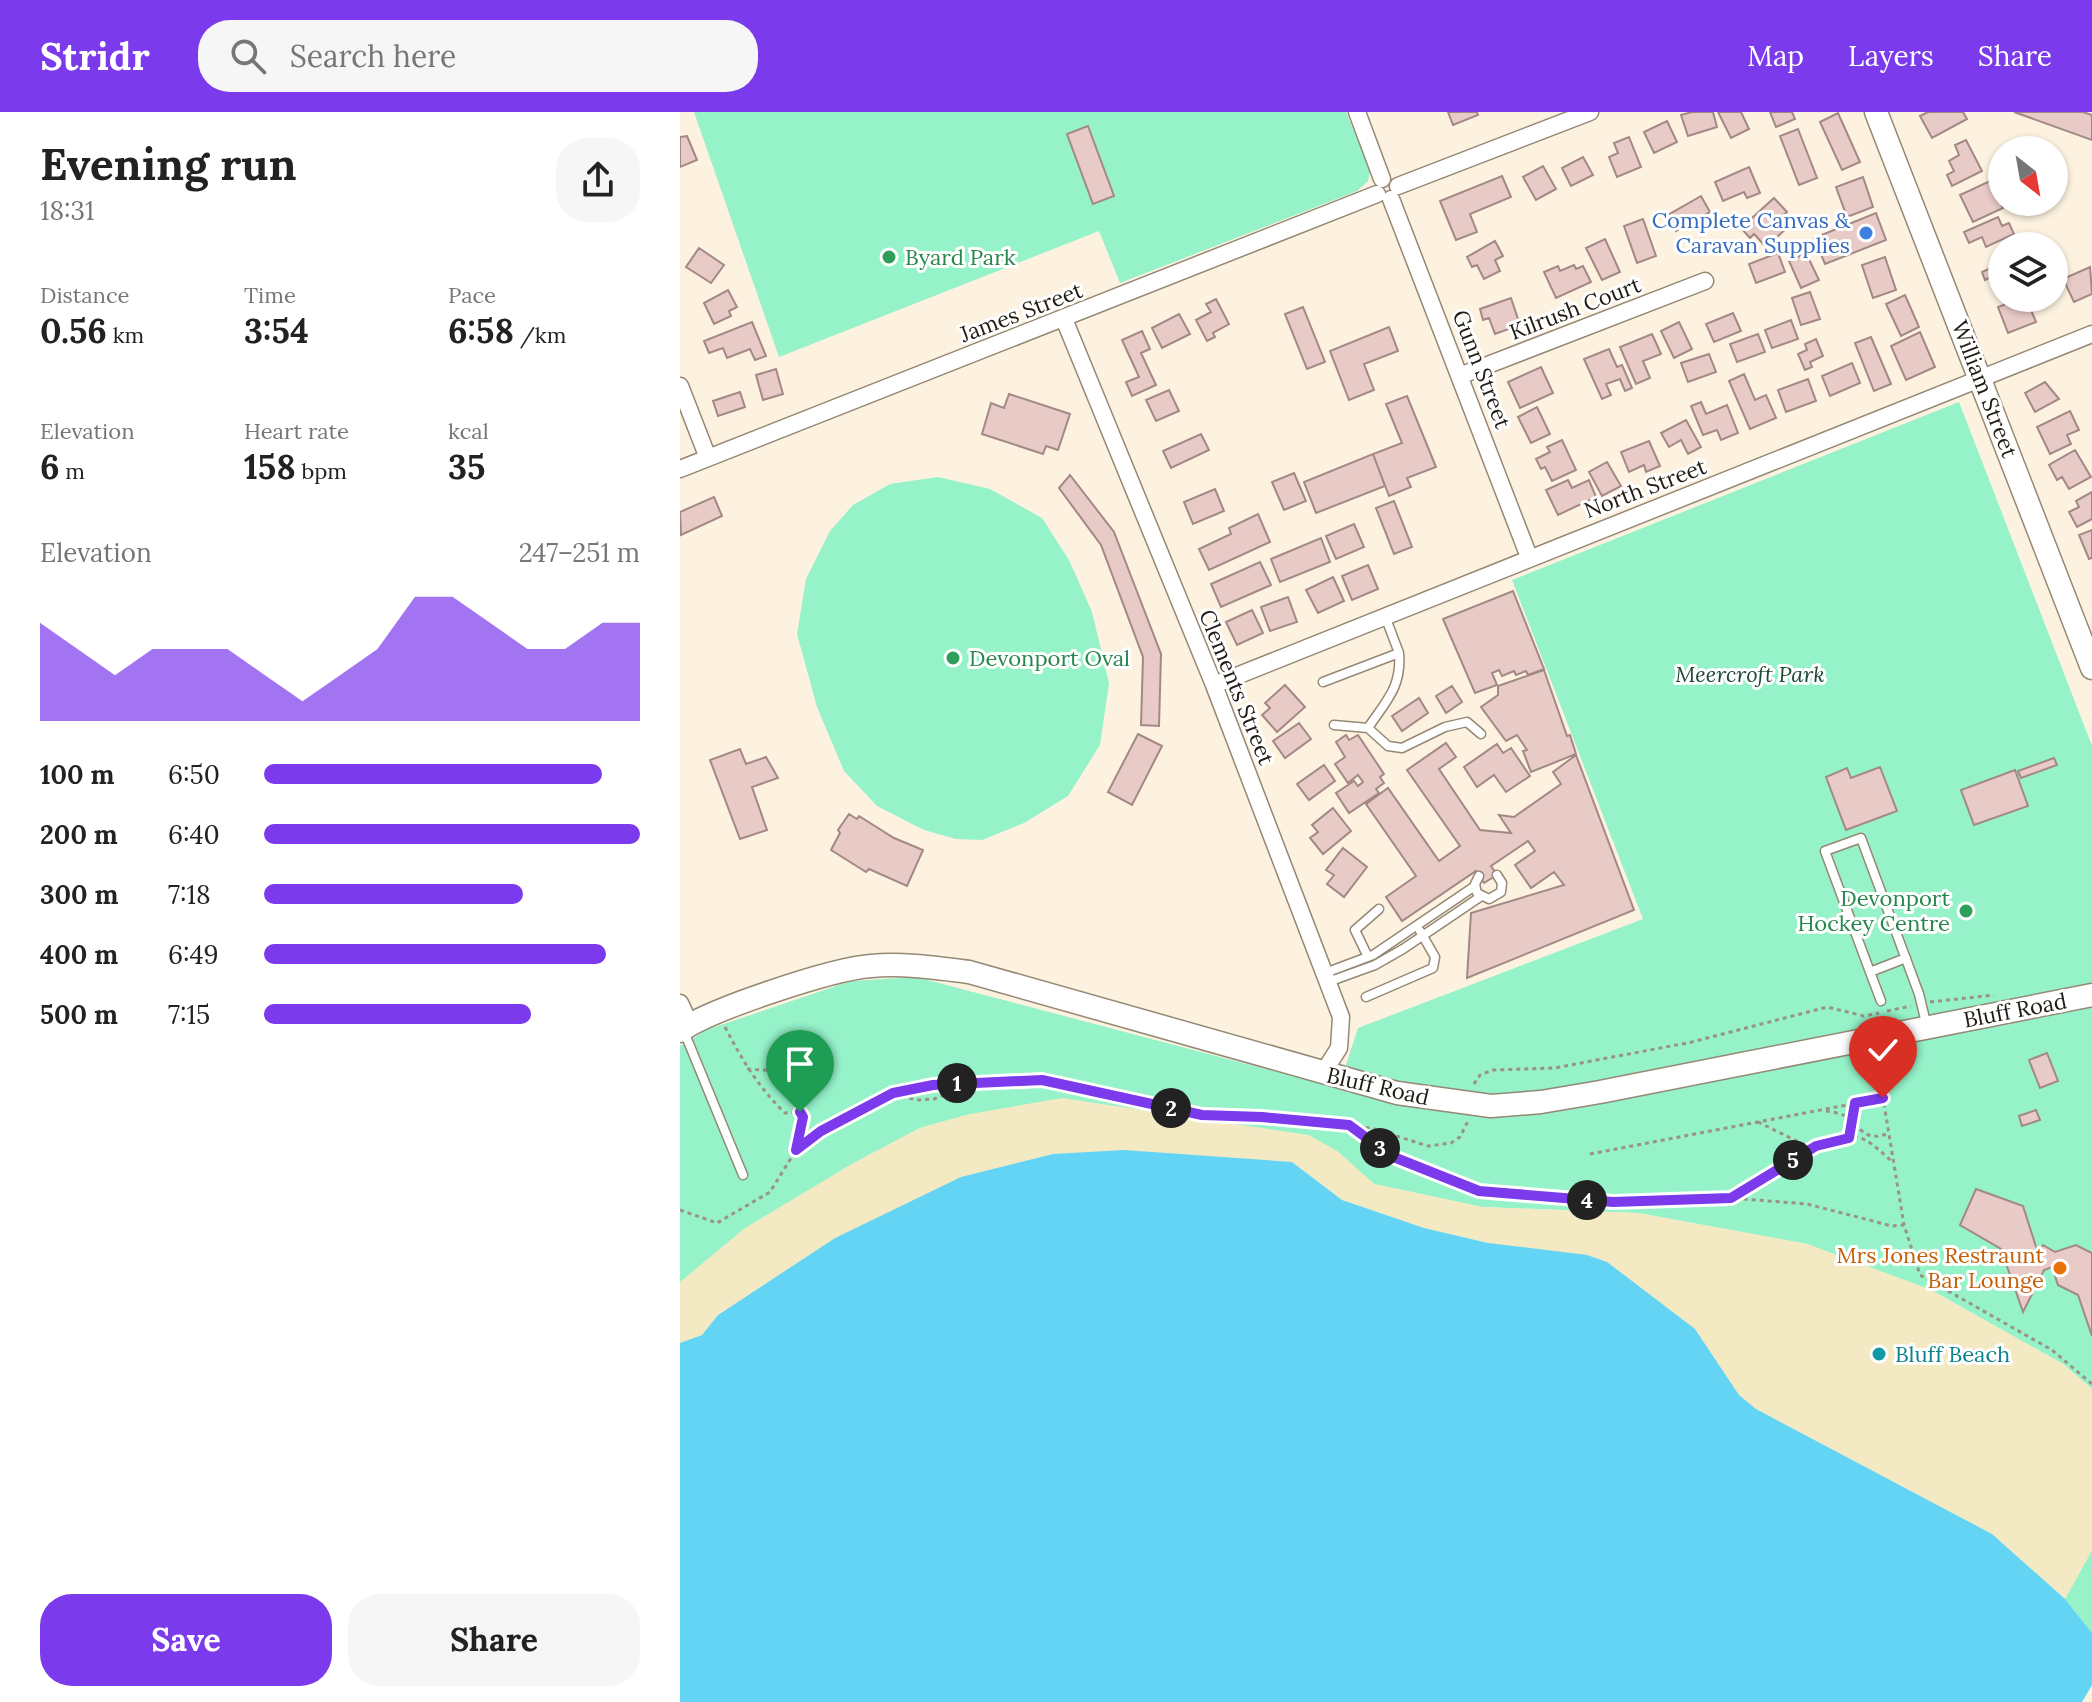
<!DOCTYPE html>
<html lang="en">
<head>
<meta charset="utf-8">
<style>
  body { margin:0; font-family:Lora,serif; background:#f6f6f6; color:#222; height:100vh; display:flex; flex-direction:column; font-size:30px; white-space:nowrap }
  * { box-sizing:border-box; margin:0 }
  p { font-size:26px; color:#767676 }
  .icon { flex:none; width:44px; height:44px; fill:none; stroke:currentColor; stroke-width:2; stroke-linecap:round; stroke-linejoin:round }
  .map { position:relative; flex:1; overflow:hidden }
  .side { display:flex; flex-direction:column; background:#fff; width:680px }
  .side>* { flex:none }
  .needle { width:52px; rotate:149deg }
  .buttons { position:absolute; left:1308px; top:24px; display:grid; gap:16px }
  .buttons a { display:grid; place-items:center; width:80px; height:80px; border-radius:50%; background:#fff; box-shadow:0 2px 6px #0004; font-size:40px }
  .pin { position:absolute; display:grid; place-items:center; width:68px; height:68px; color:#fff; margin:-82px -34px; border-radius:50% 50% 50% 0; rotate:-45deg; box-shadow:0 0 8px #0007 }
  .pin .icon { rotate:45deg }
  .km { position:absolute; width:40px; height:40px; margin:-20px; border-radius:50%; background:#222; color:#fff; font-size:22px; line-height:40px; text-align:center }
  .round { display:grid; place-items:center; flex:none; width:84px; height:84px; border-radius:32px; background:#f6f6f6 }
  .overview { display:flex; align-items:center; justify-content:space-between; height:136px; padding:0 40px }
  h1 { font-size:44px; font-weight:700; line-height:60px }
  .figures { display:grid; grid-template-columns:repeat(3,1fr); gap:12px; height:136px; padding:8px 40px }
  .figures div { display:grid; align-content:center }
  .figures b { font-size:34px; font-weight:700 }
  .figures small { font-size:22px; font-weight:400 }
  .figures p { font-size:22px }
  .chart { height:224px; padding:16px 40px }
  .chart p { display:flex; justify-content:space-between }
  .chart svg { width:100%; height:144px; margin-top:8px; fill:#7c3aed; opacity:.7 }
  .primary-button { display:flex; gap:16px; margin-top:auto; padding:16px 40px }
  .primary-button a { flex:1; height:92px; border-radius:32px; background:#7c3aed; color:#fff; font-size:32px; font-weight:700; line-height:92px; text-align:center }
  .primary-button a+a { background:#f6f6f6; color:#222 }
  ul { padding:0 40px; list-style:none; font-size:26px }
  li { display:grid; grid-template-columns:128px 96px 1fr; align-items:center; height:60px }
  li i { height:20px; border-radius:10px; background:#7c3aed }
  header { display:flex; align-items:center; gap:48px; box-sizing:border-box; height:112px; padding:0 40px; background:#7c3aed; color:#fff }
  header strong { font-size:38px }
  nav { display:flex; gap:44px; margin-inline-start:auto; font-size:28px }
  .search { width:560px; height:72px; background:#f6f6f6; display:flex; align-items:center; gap:20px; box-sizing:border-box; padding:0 28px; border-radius:32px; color:#767676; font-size:30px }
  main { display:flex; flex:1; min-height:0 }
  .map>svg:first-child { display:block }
</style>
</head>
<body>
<header>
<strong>Stridr</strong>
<div class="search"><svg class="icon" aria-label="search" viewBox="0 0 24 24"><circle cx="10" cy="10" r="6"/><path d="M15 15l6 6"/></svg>Search here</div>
<nav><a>Map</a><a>Layers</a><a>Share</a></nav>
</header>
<main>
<section class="side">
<div class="overview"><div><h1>Evening run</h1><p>18:31</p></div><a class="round"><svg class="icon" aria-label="share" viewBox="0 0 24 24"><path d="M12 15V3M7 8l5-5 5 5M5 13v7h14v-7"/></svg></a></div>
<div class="figures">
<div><p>Distance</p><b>0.56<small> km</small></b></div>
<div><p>Time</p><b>3:54</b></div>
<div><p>Pace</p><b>6:58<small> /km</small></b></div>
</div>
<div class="figures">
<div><p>Elevation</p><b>6<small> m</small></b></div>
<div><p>Heart rate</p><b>158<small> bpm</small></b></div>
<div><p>kcal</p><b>35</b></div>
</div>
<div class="chart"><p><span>Elevation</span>247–251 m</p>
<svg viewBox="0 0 160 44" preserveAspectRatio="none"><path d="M0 44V14L10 22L20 30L30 22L40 22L50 22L60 30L70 38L80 30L90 22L100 6L110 6L120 14L130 22L140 22L150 14L160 14V44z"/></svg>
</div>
<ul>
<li><b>100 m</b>6:50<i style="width:90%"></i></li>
<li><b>200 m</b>6:40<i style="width:100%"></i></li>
<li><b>300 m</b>7:18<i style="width:69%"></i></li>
<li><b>400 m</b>6:49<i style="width:91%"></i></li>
<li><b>500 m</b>7:15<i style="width:71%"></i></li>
</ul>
<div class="primary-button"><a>Save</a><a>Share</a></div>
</section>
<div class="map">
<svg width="1412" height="1590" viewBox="0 0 1412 1590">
  <rect width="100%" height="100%" fill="#fdf2df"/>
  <!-- green -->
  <path fill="#95f2c9" d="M14 0H666L690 58 688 69 677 79 440 171 419 119 99 245Z
    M1279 290 1412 634V871L814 993 664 959 678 916 963 807 832 468Z
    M258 365 310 377 362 406 389 448 412 500 429 571 420 633 388 684 344 711 302 728 276 727 244 718 197 694 164 659 137 595 117 522 126 467 150 419 173 393 210 372Z
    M236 865 658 976 804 1004 1412 895V1141L1396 1133 1375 1140 1363 1134 1358 1141 1343 1094 1296 1077 1280 1113 1321 1137 1343 1199 1364 1158 1372 1155 1378 1173 1398 1183 1412 1224V1277L1383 1252 1251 1178 1127 1132 958 1101 802 1095 694 1072 657 1039 290 1002 240 1016 170 1053 0 1170V934L26 918 171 869Z
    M1412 1438V1521L1385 1487Z"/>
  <!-- sand -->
  <path fill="#f3eac4" d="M382 986 629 1023 657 1039 694 1072 802 1095 958 1101 1127 1132 1251 1178 1383 1252 1412 1277V1438L1385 1487 1312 1422 1076 1297 1059 1283 1015 1217 808 1131 744 1116 662 1088 612 1050 155 1126 38 1203 22 1223 0 1231V1170L65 1116 170 1053 240 1016 290 1002Z"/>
  <!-- water -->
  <path fill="#63d4f4" d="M444 1038 612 1050 662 1088 744 1116 808 1131 907 1143 927 1150 1015 1217 1059 1283 1076 1297 1312 1422 1385 1487 1412 1521V1573L1402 1590H0V1231L22 1223 38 1203 155 1126 281 1065 373 1042Z"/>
  <!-- building -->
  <path fill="#e8cac7" stroke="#a38885" stroke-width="2" d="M768 0H797L798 3 773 13Z
    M1012 0H1033L1037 15 1008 24 1001 3Z
    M1038 0H1061L1069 17 1051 26Z
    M1090 0H1112L1115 7 1096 15Z
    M1248 0H1283L1287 7 1252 26 1240 4Z
    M1334 0H1403L1412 3V28Z
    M1158 1 1180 50 1162 58 1140 10Z
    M987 9 997 30 974 41 964 20Z
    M408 14 434 84 413 92 387 22Z
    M1118 17 1137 66 1119 73 1100 24Z
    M7 24 17 48 0 55V25Z
    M949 25 961 55 937 65 929 45 938 41 934 31Z
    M1286 28 1302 59 1272 74 1267 63 1274 59 1269 49 1279 43 1275 33Z
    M903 45 913 63 891 74 882 56Z
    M863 54 876 77 856 88 843 65Z
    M1069 55 1080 81 1067 86 1064 80 1043 89 1035 70Z
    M822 64 831 85 790 102 797 120 776 128 760 89Z
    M1183 65 1193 95 1167 105 1156 75Z
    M1310 69 1323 96 1293 110 1280 83Z
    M1021 84 1030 100 996 119 988 103Z
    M1094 86 1107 100 1101 105 1109 114 1086 135 1074 122 1070 126 1061 116Z
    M1196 101 1206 128 1145 152 1134 126Z
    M1318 105 1322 114 1329 111 1334 122 1306 135 1302 125 1289 131 1284 120Z
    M963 107 976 144 957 151 944 114Z
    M925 127 940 160 922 168 906 136Z
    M815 129 823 144 815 148 820 159 804 167 797 153 792 155 787 145Z
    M19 136 44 153 31 171 6 155Z
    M1098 141 1105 160 1076 171 1069 152Z
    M1126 141 1139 168 1121 176 1109 149Z
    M1205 145 1216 178 1193 186 1182 153Z
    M1322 151V174L1318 176 1313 164 1305 168 1302 160Z
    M894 153 896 157 903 154 911 170 876 186 864 160 878 154 880 159Z
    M1410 155 1412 182 1394 190 1383 167Z
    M48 178 57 195 49 199 51 204 34 212 24 191Z
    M1130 180 1140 207 1121 213 1112 186Z
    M1225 183 1239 215 1221 224 1206 192Z
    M831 186 840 213 815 222 809 206 803 208 800 197Z
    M1342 186H1346L1356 210 1328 221 1318 195Z
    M536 187 549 212 533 221 535 225 527 229 516 208 531 200 526 192Z
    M623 195 645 250 627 257 605 202Z
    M1053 201 1061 219 1034 230 1026 212Z
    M499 202 510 222 482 236 472 216Z
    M1111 208 1118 227 1092 236 1085 218Z
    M72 210 86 244 75 248 70 237 47 246 43 236 29 241 24 229Z
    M999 210 1012 237 994 246 981 219Z
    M709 215 718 239 684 252 694 278 669 288 650 239Z
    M462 219 470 237 461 241 476 273 452 284 446 270 459 265 442 228Z
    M1240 220 1255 255 1226 268 1211 234Z
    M972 222 981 242 963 249 970 266 956 272 940 235Z
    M1078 222 1085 240 1057 250 1050 232Z
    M1191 225 1211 272 1194 279 1175 231Z
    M1136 227 1143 244 1130 250 1132 255 1125 258 1118 242 1127 238 1125 232Z
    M929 237 937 255 942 253 952 276 945 279 940 267 926 272 931 283 922 287 904 247Z
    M1029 242 1036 260 1008 270 1001 251Z
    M1172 251 1180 271 1150 284 1142 264Z
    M861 255 873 281 840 296 828 270Z
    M96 257 103 282 83 288 76 263Z
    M1064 262 1075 288 1086 283 1096 306 1070 317 1049 269Z
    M1128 267 1136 289 1106 300 1098 278Z
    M1365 270 1379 287 1355 300 1345 281Z
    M489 278 499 299 476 309 466 288Z
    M60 280 65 295 38 304 33 289Z
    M329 282 390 302 378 338 366 334 363 342 302 322 311 291 324 296Z
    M727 284 756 355 727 366 731 375 709 384 693 342 722 331 706 292Z
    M1021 290 1026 302 1047 293 1058 321 1041 328 1037 318 1023 323 1011 294Z
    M857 295 870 322 851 331 838 305Z
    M1390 299 1399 318 1387 323 1391 332 1370 342 1357 315Z
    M1006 308 1021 335 1008 342 1001 328 989 335 981 321Z
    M521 322 529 338 491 356 483 339Z
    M882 328 896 358 872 369 865 355 861 357 856 347 870 340 867 335Z
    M969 329 980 354 966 360 964 353 949 360 941 340Z
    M1395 338 1411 365 1389 377 1382 365 1377 368 1369 353Z
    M693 342 705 374 636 401 624 370Z
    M927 350 941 374 922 384 909 360Z
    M614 361 626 389 604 398 592 370Z
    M390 363 434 420 481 542 479 614 461 613 463 545 421 433 379 376Z
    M888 368 892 376 909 368 916 385 878 403 866 378Z
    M535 377 544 399 513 412 504 390Z
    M1412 380V407L1397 415 1389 400 1399 395 1396 389Z
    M34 385 42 404 1 423 0 400Z
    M714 389 732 435 714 442 696 396Z
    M578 402 590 430 529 458 519 437 551 422 549 416Z
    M674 412 684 435 656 447 646 424Z
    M1412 418V446L1409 447 1399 423Z
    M641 426 650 450 600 470 591 447Z
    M580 450 591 473 541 495 531 472Z
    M688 453 698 477 672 488 662 464Z
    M653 465 664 489 638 501 626 478Z
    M833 479 864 557 848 563 846 559 836 563 834 559 822 564 819 558 812 561 817 573 795 581 763 507Z
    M608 485 617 510 590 519 581 495Z
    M572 498 583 521 557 533 546 510Z
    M864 558 887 624 890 623 896 642 851 660 843 639 847 638 837 623 826 629 801 595 818 583V574Z
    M605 573 625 595 597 620 582 603 590 596 585 591Z
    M772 574 782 590 766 601 756 584Z
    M739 586 748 601 722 619 712 604Z
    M619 611 631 627 605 646 593 629Z
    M458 622 482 634 452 693 428 680Z
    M666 623 669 628 678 623 704 662 700 665 704 671 696 677 699 681 669 701 656 681 674 669 678 674 683 670 678 663 668 671 655 652 665 645 656 630Z
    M766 631 776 645 759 657 800 718 831 721 819 703 834 705 881 672 873 660 896 643 954 798 787 866 791 801 884 773 874 760 851 776 835 753 855 739 848 729 811 754 817 763 804 771 796 759 722 809 706 785 736 764 686 692 708 676 759 749 780 734 727 658Z
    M817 632 823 641 831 636 850 664 826 680 814 663 797 675 784 655Z
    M60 637 66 652 86 645 98 666 72 675 87 718 60 727 30 648Z
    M1374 646 1377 653 1341 666 1338 659Z
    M644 653 655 669 629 688 617 672Z
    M1200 655 1217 699 1166 718 1146 665 1167 656 1171 666Z
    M1335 658 1348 694 1294 713 1281 678Z
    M653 696 671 719 643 742 630 726 638 720 632 713Z
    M169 702 177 707 179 704 214 726 243 738 227 774 189 757 186 760 151 738 160 721 158 718Z
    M663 736 687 755 664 785 647 772 654 763 646 758Z
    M1367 941 1378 969 1360 976 1349 948Z
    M1356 998 1360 1008 1342 1014 1339 1004Z
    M1296 1077 1343 1094 1358 1141 1363 1133 1375 1140 1396 1133 1412 1141V1224L1398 1183 1378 1173 1372 1155 1364 1158 1343 1200 1321 1137 1280 1113Z"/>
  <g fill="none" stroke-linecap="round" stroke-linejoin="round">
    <defs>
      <path id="lane" d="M643 570 719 541 705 504
        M654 613 688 616C706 589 722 575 719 541
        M688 616 708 634 722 636 765 615 787 610 801 622
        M799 764 795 772 797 781 809 787 821 780 822 771 817 763
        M688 845 675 818 699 797
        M1226 846 1190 860 1145 739 1181 726 1239 882 1247 915
        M1190 860 1201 889
        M645 861 693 843 795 774
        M648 870 695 853 723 837 800 785
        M686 885 753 856 755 845 740 819
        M3 917 63 1063
        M1198 966 1206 957 1201 926"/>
      <path id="street" d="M677 0 702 67
        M718 74 910 0
        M711 87 849 445
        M384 207 534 573 661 905 659 936 643 961
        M782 263 1025 169
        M0 274 28 346
        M0 357 697 82
        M534 573 1412 222
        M0 891 10 913"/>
      <path id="secondary" d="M1196 0 1412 556
        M0 919C31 897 152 857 191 854 223 851 257 856 289 860L717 981 811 994 861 990 920 980 1412 883"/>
    </defs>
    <!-- lane casing -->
    <use href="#lane" stroke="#958874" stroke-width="11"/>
    <!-- street casing -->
    <use href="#street" stroke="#958874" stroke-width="19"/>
    <!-- secondary casing -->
    <use href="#secondary" stroke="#958874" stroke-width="25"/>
    <!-- path -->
    <path stroke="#9b9385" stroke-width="3" stroke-dasharray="4 4" stroke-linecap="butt" d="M1250 890 1314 883
      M1207 899 1231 894
      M45 915C62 948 79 976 105 1001L120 1000 123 1005 116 1038
      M67 957C93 959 117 956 131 981L120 1000
      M794 972 800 963 813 958 875 956 1012 930 1147 895 1184 904 1199 901
      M214 981 253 973 294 970
      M1146 999C1152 1000 1160 1001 1165 1004 1181 1016 1186 1031 1209 1021
      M1078 1010 1125 1033 1136 1034
      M672 1016 711 1044 799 1079 933 1090 1051 1086 1127 1092 1212 1114 1224 1113 1240 1163 1372 1238 1412 1272
      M1169 1026 1175 991
      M910 1042 1203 986 1224 1113
      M1053 1084C1080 1068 1153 1013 1183 1027 1194 1032 1204 1043 1213 1050
      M0 1098 37 1111 90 1080 116 1038 141 1019 213 981 236 988 254 987 297 970 362 968 522 1003 582 1005 691 1016 748 1034 771 1031 780 1025 789 1007"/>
    <!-- lane -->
    <use href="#lane" stroke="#fff" stroke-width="8"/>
    <!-- street -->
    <use href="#street" stroke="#fff" stroke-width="16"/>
    <!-- secondary -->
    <use href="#secondary" stroke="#fff" stroke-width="22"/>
  </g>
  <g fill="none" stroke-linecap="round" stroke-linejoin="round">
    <defs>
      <path id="route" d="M120 1000 123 1005 116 1038 141 1019 213 981 253 973 362 968 522 1003 582 1005 669 1013 711 1044 799 1079 933 1090 1051 1086 1136 1034 1169 1026 1175 991 1203 986"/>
    </defs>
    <!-- route casing -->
    <use href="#route" stroke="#fff" stroke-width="16"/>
    <!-- route -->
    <use href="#route" stroke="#7c3aed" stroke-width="10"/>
  </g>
  <!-- markers -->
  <circle fill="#3f7fe0" stroke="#fff" stroke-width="3" cx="1186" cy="121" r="8"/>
  <g fill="#2e9e5b" stroke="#fff" stroke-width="3">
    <circle cx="209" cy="145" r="8"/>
    <circle cx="273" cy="546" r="8"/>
    <circle cx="1286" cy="799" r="8"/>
  </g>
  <circle fill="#e8710a" stroke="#fff" stroke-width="3" cx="1380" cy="1156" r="8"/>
  <circle fill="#0f9aa8" stroke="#fff" stroke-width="3" cx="1199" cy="1242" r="8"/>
  <g text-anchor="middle" stroke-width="6" stroke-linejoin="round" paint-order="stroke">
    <!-- shop labels -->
    <g font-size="22" fill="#366cbe" stroke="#fff" text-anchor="end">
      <text x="1170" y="116">Complete Canvas &amp;<tspan x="1170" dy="25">Caravan Supplies</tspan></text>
    </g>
    <!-- leisure labels -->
    <g font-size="22" fill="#27864d" stroke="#fff" text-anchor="start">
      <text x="225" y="153">Byard Park</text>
      <text x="289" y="554">Devonport Oval</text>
      <text x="1270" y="794" text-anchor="end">Devonport<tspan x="1270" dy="25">Hockey Centre</tspan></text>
    </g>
    <!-- street labels -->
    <g font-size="22" fill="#201b13" stroke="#fff">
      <text transform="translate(895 196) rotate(-21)" y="8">Kilrush Court</text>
      <text transform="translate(341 200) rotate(-21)" y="8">James Street</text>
      <text transform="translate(802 257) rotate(69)" y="8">Gunn Street</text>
      <text transform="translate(1305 277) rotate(69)" y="8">William Street</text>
      <text transform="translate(965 376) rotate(-21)" y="8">North Street</text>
      <text transform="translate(557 575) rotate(68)" y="8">Clements Street</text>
      <text transform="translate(1335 898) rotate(-11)" y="8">Bluff Road</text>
      <text transform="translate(698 974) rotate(13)" y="8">Bluff Road</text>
    </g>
    <!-- park labels -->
    <g font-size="22" font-style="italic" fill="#1d4836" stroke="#fff">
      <text x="1070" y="570">Meercroft Park</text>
    </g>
    <!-- food labels -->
    <g font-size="22" fill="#c56008" stroke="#fff" text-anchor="end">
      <text x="1364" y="1151">Mrs Jones Restraunt<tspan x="1364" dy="25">Bar Lounge</tspan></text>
    </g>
    <!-- culture labels -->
    <g font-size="22" fill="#0d838f" stroke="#fff" text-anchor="start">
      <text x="1215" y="1250">Bluff Beach</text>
    </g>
  </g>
</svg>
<div class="buttons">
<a><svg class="needle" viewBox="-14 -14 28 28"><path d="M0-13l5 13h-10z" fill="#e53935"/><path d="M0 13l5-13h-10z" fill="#767676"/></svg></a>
<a><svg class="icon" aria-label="layers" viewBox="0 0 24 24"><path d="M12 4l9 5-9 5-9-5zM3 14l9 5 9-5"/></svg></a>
</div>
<div class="pin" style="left:120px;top:1000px;background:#1e9e55"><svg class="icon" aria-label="arrive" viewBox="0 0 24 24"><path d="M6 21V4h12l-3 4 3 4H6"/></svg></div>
<div class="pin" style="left:1203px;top:986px;background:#d93025"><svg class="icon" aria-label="check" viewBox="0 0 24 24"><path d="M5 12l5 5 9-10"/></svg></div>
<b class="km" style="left:277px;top:971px">1</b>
<b class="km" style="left:491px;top:996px">2</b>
<b class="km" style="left:700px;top:1036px">3</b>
<b class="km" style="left:907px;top:1088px">4</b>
<b class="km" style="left:1113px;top:1048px">5</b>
</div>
</main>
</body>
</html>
